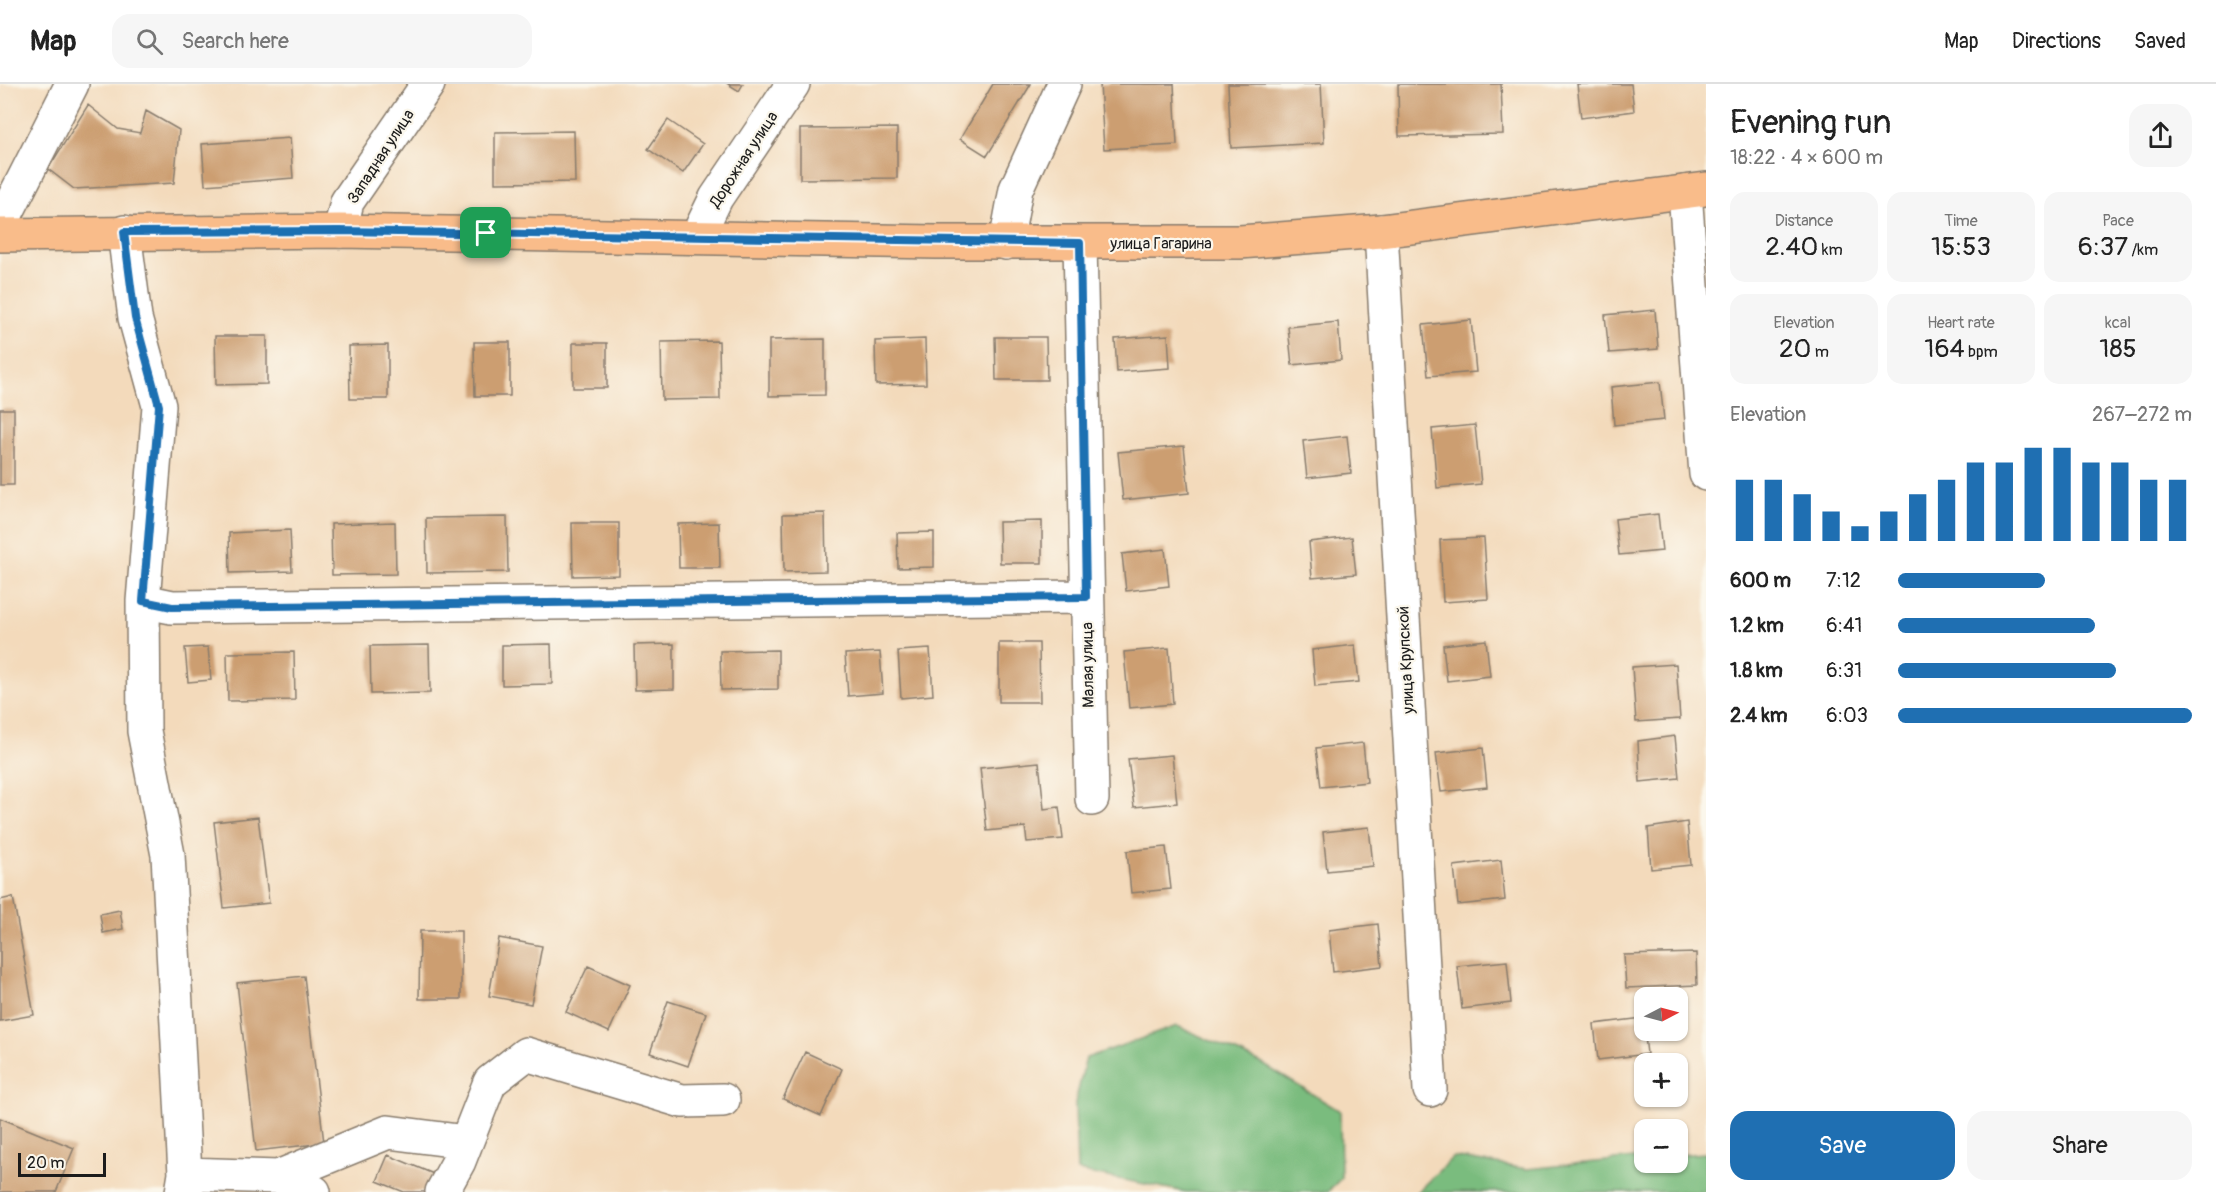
<!DOCTYPE html>
<html lang="en">
<head>
<meta charset="utf-8">
<style>
  body { margin:0; font-family:Pangolin,sans-serif; background:#f6f6f6; color:#222; height:100vh; display:flex; flex-direction:column; font-size:22px; white-space:nowrap }
  * { box-sizing:border-box; margin:0 }
  p { font-size:20px; color:#767676 }
  .icon { flex:none; width:33px; height:33px; fill:none; stroke:currentColor; stroke-width:2; stroke-linecap:round; stroke-linejoin:round }
  .map { position:relative; flex:1; overflow:hidden }
  .sheet { display:flex; flex-direction:column; background:#fff; width:510px }
  .sheet>* { flex:none }
  .needle { width:39px; rotate:84deg }
  .buttons { position:absolute; left:1634px; top:903px; display:grid; gap:12px }
  .buttons a { display:grid; place-items:center; width:54px; height:54px; border-radius:12px; background:#fff; box-shadow:0 2px 4px #0004; font-size:30px }
  .scale { position:absolute; left:18px; bottom:15px; width:88px; box-sizing:border-box; padding-left:6px; border:3px solid #1c1c1c; border-top:0; font-size:16px; line-height:21px; white-space:nowrap; color:#1c1c1c; -webkit-text-stroke:4px #fbf7ec; paint-order:stroke }
  .pin { position:absolute; display:grid; place-items:center; width:51px; height:51px; color:#fff; margin:-26px; border-radius:12px; box-shadow:0 3px 9px #0006 }
  .round { display:grid; place-items:center; flex:none; width:63px; height:63px; border-radius:18px; background:#f6f6f6 }
  .summary { display:flex; align-items:center; justify-content:space-between; height:102px; padding:0 24px }
  h1 { font-size:33px; font-weight:600; line-height:45px }
  .stats { display:grid; grid-template-columns:repeat(3,1fr); gap:9px; height:102px; padding:6px 24px }
  .stats div { display:grid; align-content:center; border-radius:15px; background:#f6f6f6; text-align:center }
  .stats b { font-size:26px; font-weight:600 }
  .stats small { font-size:16px; font-weight:400 }
  .stats p { font-size:16px }
  .chart { height:168px; padding:12px 24px }
  .chart p { display:flex; justify-content:space-between }
  .chart svg { width:100%; height:108px; margin-top:6px; stroke:#1f6fb2; stroke-width:6 }
  .action { display:flex; gap:12px; margin-top:auto; padding:12px 24px }
  .action a { flex:1; height:69px; border-radius:18px; background:#1f6fb2; color:#fff; font-size:24px; font-weight:600; line-height:69px; text-align:center }
  .action a+a { background:#f6f6f6; color:#222 }
  ul { padding:0 24px; list-style:none; font-size:20px }
  li { display:grid; grid-template-columns:96px 72px 1fr; align-items:center; height:45px }
  li i { height:15px; border-radius:8px; background:#1f6fb2 }
  header { display:flex; align-items:center; gap:36px; box-sizing:border-box; height:84px; padding:0 30px; background:#fff; border-bottom:2px solid #e0e0e0 }
  header strong { font-size:28px }
  nav { display:flex; gap:33px; margin-inline-start:auto; font-size:21px }
  .search { width:420px; height:54px; background:#f6f6f6; display:flex; align-items:center; gap:15px; box-sizing:border-box; padding:0 21px; border-radius:18px; color:#767676; font-size:22px }
  main { display:flex; flex:1; min-height:0 }
  .map>svg:first-child { display:block }
</style>
</head>
<body>
<header>
<strong>Map</strong>
<div class="search"><svg class="icon" aria-label="search" viewBox="0 0 24 24"><circle cx="10" cy="10" r="6"/><path d="M15 15l6 6"/></svg>Search here</div>
<nav><a>Map</a><a>Directions</a><a>Saved</a></nav>
</header>
<main>
<div class="map">
<svg width="1706" height="1108" viewBox="0 0 1706 1108">
  <rect width="100%" height="100%" fill="#fbf7ec"/>
  <filter id="ink" filterUnits="userSpaceOnUse"><feTurbulence type="fractalNoise" baseFrequency=".0167" numOctaves="2"/><feDisplacementMap in="SourceGraphic" scale="12" xChannelSelector="R" yChannelSelector="G"/><feConvolveMatrix kernelMatrix="1 2 1 2 8 2 1 2 1" color-interpolation-filters="sRGB"/></filter>
  <filter id="wash" filterUnits="userSpaceOnUse"><feTurbulence type="fractalNoise" baseFrequency=".008" numOctaves="4" result="noise"/><feDisplacementMap in="SourceGraphic" scale="24" xChannelSelector="R" yChannelSelector="G"/><feGaussianBlur stdDeviation="1.35" result="paint"/><feColorMatrix in="noise" values="0 0 0 0 0 0 0 0 0 0 0 0 0 0 0 0 0 1.4 0 .05"/><feComposite in="paint" operator="in"/></filter>
  <g filter="url(#wash)">
    <rect width="100%" height="100%" fill="#f3dabb"/>
    <!-- forest -->
    <path fill="#7abc7e" stroke="#4b6c4d" stroke-width="1.5" d="M1177 942 1261 979 1340 1027 1341 1094 1328 1108H1186L1077 1087 1075 1019 1086 974Z
      M1706 1069V1108H1417L1453 1073 1527 1085 1644 1073V1078H1677V1071Z"/>
    <g id="blocks">
      <!-- building -->
      <path fill="#cc9e71" d="M728 0H743L739 7Z
        M993 0H1031L987 72 960 55Z
        M1100 0H1174L1177 61 1104 65Z
        M1228 0H1321L1324 59 1231 64Z
        M1398 0H1501L1503 50 1399 52Z
        M1577 0H1631L1634 27 1581 34Z
        M88 21 118 45 140 49 146 27 179 46 174 99 74 105 48 85Z
        M668 36 703 60 683 89 648 65Z
        M897 44V94L800 95V45Z
        M574 47 575 98 495 99V48Z
        M290 54 293 94 205 101 202 60Z
        M1655 226 1658 265 1609 269 1605 231Z
        M1471 236 1476 288 1428 292 1423 241Z
        M1338 238 1341 276 1292 281 1288 243Z
        M1168 251 1170 284 1117 288 1115 255Z
        M215 252H267V300L216 301Z
        M995 253H1046L1047 296H996Z
        M825 255V311L769 312V256Z
        M925 255 926 300 876 301 875 257Z
        M719 257 720 315 662 316 661 258Z
        M474 258H510V312H475Z
        M573 259H607V304H573Z
        M388 261V315H350L349 262Z
        M1660 298 1664 336 1614 341 1611 303Z
        M0 325H14V401H0Z
        M1475 341 1481 400 1437 404 1432 345Z
        M1347 352 1351 389 1307 394 1303 357Z
        M1184 362 1189 409 1123 416 1118 368Z
        M825 429 826 487 784 488 783 430Z
        M1658 430 1662 467 1619 471 1615 435Z
        M507 433 508 488 427 489 426 434Z
        M1042 437V479H1000L999 438Z
        M395 438 396 490 332 491 331 440Z
        M572 439H619V491L573 492Z
        M719 439 720 484H679L678 440Z
        M290 446 292 487 230 489 229 449Z
        M934 448V483L898 484 897 449Z
        M1352 453 1356 490 1312 494 1309 458Z
        M1484 454 1488 515 1443 518 1440 456Z
        M1165 465 1169 502 1126 507 1122 470Z
        M1486 556 1490 592 1447 597 1443 561Z
        M999 559H1039L1040 618H999Z
        M551 560 552 600 502 601V561Z
        M674 560V605L635 606 634 561Z
        M429 561 430 609 371 610 370 562Z
        M1355 561 1359 598 1315 602 1312 566Z
        M208 563 211 596 188 598 185 564Z
        M1169 564 1173 620 1129 624 1124 568Z
        M930 565 933 611 901 614 898 567Z
        M778 566V605L721 606 720 567Z
        M294 568 295 616 228 617 227 569Z
        M880 568 883 609 848 612 845 570Z
        M1676 580 1680 635 1636 638 1632 583Z
        M1675 652 1679 694 1640 698 1638 657Z
        M1363 659 1367 698 1321 703 1316 664Z
        M1483 664 1487 703 1441 708 1436 669Z
        M1172 671 1177 719 1134 723 1128 675Z
        M1039 678 1044 725 1059 723 1063 755 1027 758 1025 743 987 747 980 684Z
        M258 733 269 819 224 824 214 738Z
        M1687 738 1691 781 1651 785 1648 744Z
        M1369 743 1373 782 1327 787 1323 748Z
        M1166 763 1171 805 1131 809 1127 767Z
        M1501 776 1505 816 1458 821 1454 782Z
        M13 813 34 931 0 937V816Z
        M120 826 123 845 103 849 100 830Z
        M1378 840 1382 882 1333 888 1329 846Z
        M420 847H461V915H419Z
        M499 854 542 862 531 920 489 912Z
        M1696 869 1697 901 1626 904 1624 871Z
        M1507 877 1511 919 1462 925 1457 882Z
        M588 882 630 901 609 948 566 928Z
        M304 892 324 1059 256 1067 237 899Z
        M668 917 706 929 688 982 650 969Z
        M1643 934 1647 970 1598 976 1594 940Z
        M805 968 842 985 821 1032 783 1015Z
        M0 1034 74 1064 56 1108H0Z
        M388 1071 436 1091 429 1108H404L377 1097Z"/>
    </g>
  </g>
  <g filter="url(#ink)">
    <use href="#blocks" fill-opacity="0" stroke="#887b6c" stroke-width="1.5"/>
    <g fill="none" stroke-linecap="round" stroke-linejoin="round">
      <defs>
        <path id="minor" d="M1685 108 1706 390
          M0 142 72 0
          M340 147 347 118 428 0
          M1381 147 1430 1006
          M124 148 135 234 159 322 143 517 144 647 168 771 185 1090 182 1108
          M697 153 716 114 793 0
          M1006 159 1016 105 1064 0
          M1080 159 1092 715
          M143 517 172 523 1086 513
          M185 1090 278 1093 314 1108
          M278 1093 388 1048 466 1058
          M442 1108 459 1077 490 998 526 970 682 1017 723 1016"/>
        <path id="major" d="M0 151 340 147 936 158H1240L1381 147 1706 105"/>
      </defs>
      <!-- minor casing -->
      <use href="#minor" stroke="#887b6c" stroke-width="36"/>
      <!-- major casing -->
      <use href="#major" stroke="#887b6c" stroke-width="36"/>
      <!-- minor -->
      <use href="#minor" stroke="#fff" stroke-width="33"/>
      <!-- major -->
      <use href="#major" stroke="#f9bc8a" stroke-width="33"/>
    </g>
  </g>
  <g fill="none" stroke-linecap="round" stroke-linejoin="round" filter="url(#ink)">
    <defs>
      <path id="route" d="M339 147 1080 159 1086 513 172 523 143 517 159 322 135 234 124 148Z"/>
    </defs>
    <!-- route casing -->
    <use href="#route" stroke="#fff" stroke-width="12"/>
    <!-- route -->
    <use href="#route" stroke="#1f6fb2" stroke-width="8"/>
  </g>
  <g text-anchor="middle" stroke-width="4.5" stroke-linejoin="round" paint-order="stroke">
    <!-- street labels -->
    <g font-size="16" fill="#1c1c1c" stroke="#fbf7ec">
      <text transform="translate(380 72) rotate(-57)" y="6">Западная улица</text>
      <text transform="translate(743 75) rotate(-57)" y="6">Дорожная улица</text>
      <text x="1161" y="165">улица Гагарина</text>
      <text transform="translate(1405 576) rotate(-93)" y="6">улица Крупской</text>
      <text transform="translate(1087 581) rotate(-91)" y="6">Малая улица</text>
    </g>
  </g>
</svg>
<div class="buttons">
<a><svg class="needle" viewBox="-14 -14 28 28"><path d="M0-13l5 13h-10z" fill="#e53935"/><path d="M0 13l5-13h-10z" fill="#767676"/></svg></a>
<a>+</a>
<a>−</a>
</div>
<div class="scale">20 m</div>
<div class="pin" style="left:486px;top:149px;background:#1e9e55"><svg class="icon" aria-label="arrive" viewBox="0 0 24 24"><path d="M6 21V4h12l-3 4 3 4H6"/></svg></div>
</div>
<section class="sheet">
<div class="summary"><div><h1>Evening run</h1><p>18:22 · 4 × 600 m</p></div><a class="round"><svg class="icon" aria-label="share" viewBox="0 0 24 24"><path d="M12 15V3M7 8l5-5 5 5M5 13v7h14v-7"/></svg></a></div>
<div class="stats">
<div><p>Distance</p><b>2.40<small> km</small></b></div>
<div><p>Time</p><b>15:53</b></div>
<div><p>Pace</p><b>6:37<small> /km</small></b></div>
</div>
<div class="stats">
<div><p>Elevation</p><b>20<small> m</small></b></div>
<div><p>Heart rate</p><b>164<small> bpm</small></b></div>
<div><p>kcal</p><b>185</b></div>
</div>
<div class="chart"><p><span>Elevation</span>267–272 m</p>
<svg viewBox="0 0 160 44" preserveAspectRatio="none"><path d="M5 44V19M15 44V19M25 44V25M35 44V32M45 44V38M55 44V32M65 44V25M75 44V19M85 44V12M95 44V12M105 44V6M115 44V6M125 44V12M135 44V12M145 44V19M155 44V19"/></svg>
</div>
<ul>
<li><b>600 m</b>7:12<i style="width:50%"></i></li>
<li><b>1.2 km</b>6:41<i style="width:67%"></i></li>
<li><b>1.8 km</b>6:31<i style="width:74%"></i></li>
<li><b>2.4 km</b>6:03<i style="width:100%"></i></li>
</ul>
<div class="action"><a>Save</a><a>Share</a></div>
</section>
</main>
</body>
</html>
